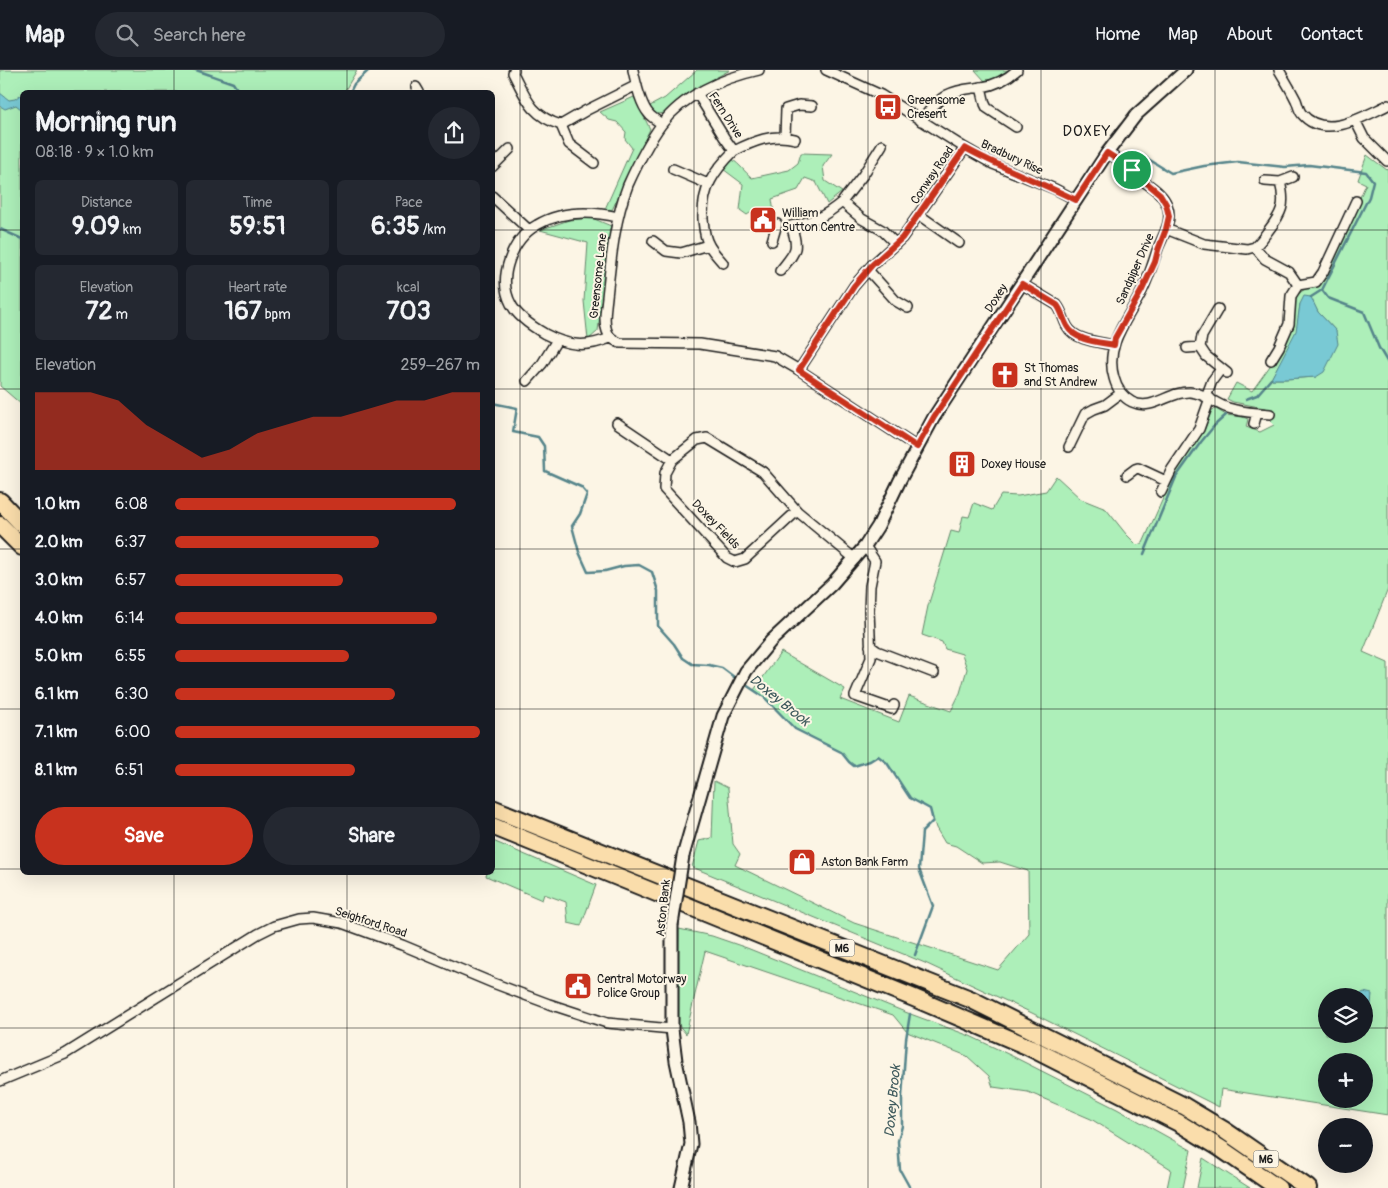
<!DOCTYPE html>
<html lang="en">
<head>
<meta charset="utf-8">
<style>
  body { margin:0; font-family:Pangolin,sans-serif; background:#242831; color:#f1f3f6; height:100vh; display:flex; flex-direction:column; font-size:19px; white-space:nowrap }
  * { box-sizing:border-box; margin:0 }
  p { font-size:16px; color:#9ea1a6 }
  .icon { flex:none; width:28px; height:28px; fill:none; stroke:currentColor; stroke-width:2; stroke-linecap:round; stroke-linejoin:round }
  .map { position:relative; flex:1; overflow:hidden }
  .details { position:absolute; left:20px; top:20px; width:475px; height:785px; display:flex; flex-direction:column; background:#171b24; border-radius:8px; box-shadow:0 5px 20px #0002 }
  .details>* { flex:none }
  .fabs { position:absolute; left:1318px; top:918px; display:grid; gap:10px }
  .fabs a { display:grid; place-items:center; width:55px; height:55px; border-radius:50%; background:#171b24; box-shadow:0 5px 20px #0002; font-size:25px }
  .pin { position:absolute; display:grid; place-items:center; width:42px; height:42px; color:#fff; margin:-21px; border:2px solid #fff; border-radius:50%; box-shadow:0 1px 5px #0007 }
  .round { display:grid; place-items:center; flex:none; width:52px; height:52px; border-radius:26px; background:#242831 }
  .head { display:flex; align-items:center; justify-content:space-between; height:85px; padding:0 15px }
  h1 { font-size:28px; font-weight:700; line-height:38px }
  .stats { display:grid; grid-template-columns:repeat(3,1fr); gap:8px; height:85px; padding:5px 15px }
  .stats div { display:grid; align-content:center; border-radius:8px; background:#242831; text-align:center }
  .stats b { font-size:25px; font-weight:700 }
  .stats small { font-size:14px; font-weight:400 }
  .stats p { font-size:14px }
  .chart { height:140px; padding:10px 15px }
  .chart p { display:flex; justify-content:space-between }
  .chart svg { width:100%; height:90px; margin-top:5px; fill:#c8321e; opacity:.7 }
  .cta { display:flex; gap:10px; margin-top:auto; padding:10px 15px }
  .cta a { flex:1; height:58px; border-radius:30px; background:#c8321e; color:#fff; font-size:20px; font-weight:700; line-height:58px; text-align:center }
  .cta a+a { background:#242831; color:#f1f3f6 }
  ul { padding:0 15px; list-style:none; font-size:16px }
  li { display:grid; grid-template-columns:80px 60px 1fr; align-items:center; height:38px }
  li i { height:12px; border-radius:6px; background:#c8321e }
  header { display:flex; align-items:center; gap:30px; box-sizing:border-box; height:70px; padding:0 25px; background:#171b24; border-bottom:1px solid #363941 }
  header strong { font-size:24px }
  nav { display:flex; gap:28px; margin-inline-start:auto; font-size:18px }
  .search { width:350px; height:45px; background:#242831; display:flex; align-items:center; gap:12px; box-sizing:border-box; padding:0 18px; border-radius:28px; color:#9ea1a6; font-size:19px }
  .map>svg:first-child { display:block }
</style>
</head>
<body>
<header>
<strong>Map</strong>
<div class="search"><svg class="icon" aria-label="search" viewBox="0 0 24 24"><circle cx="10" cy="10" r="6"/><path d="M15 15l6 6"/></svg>Search here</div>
<nav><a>Home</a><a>Map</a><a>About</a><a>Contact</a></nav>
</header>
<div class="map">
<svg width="1388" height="1118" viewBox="0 0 1388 1118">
  <rect width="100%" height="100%" fill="#fcf5e5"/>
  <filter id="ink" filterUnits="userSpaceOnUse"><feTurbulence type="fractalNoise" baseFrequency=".02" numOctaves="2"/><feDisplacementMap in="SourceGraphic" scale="10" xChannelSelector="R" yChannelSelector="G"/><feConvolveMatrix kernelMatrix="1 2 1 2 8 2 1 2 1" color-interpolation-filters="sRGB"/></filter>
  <g filter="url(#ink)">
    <!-- green -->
    <path fill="#adefb9" stroke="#64866a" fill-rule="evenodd" d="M0 0H357L344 22H22V335L0 316Z
      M697 0H730L683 26 665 43 658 44 652 41 650 36 665 28Z
      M975 0H1009L996 8 985 11Z
      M634 27 650 59 612 140 605 139 632 78 625 69 626 62 617 52 609 50 600 42Z
      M801 83 832 84 823 96 825 111 842 122 827 134 816 112 805 108 798 120 772 129 774 143 757 138 747 145 740 140 743 114 723 99 732 89C740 95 745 102 752 108L789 100 798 93Z
      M1367 85 1387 100 1388 99V519L1363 582 1388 593V1045L1221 1019 1219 1037 1032 943 925 893 692 797 699 771 712 768 714 711 728 718 733 774 740 784 735 795 854 853 998 900 1029 864 1028 801 1000 792 982 793 956 776 945 773 936 758 930 739 910 728 887 693 878 686 870 691 854 696 849 692 841 682 795 659 764 627 754 620 781 582 845 619 840 629 899 652 909 626 951 641 960 623 967 599 962 584 945 579 942 572 922 565 928 536 951 461 959 463 963 446 969 447 974 433 992 440 1001 425 1018 426 1046 421 1056 406 1081 429 1106 439 1126 464 1137 475 1143 473 1174 404 1205 358 1212 340 1216 339 1226 345 1243 347 1248 349 1246 357 1260 362 1274 355 1269 350 1270 339 1233 332 1227 329 1236 313 1252 321 1275 289 1293 228 1326 203 1366 114 1358 110ZM1310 227 1318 242 1336 261 1316 307 1285 309H1271L1297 261 1300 234ZM1326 926H1364V964H1326ZM1326 991H1364V1029H1326Z
      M592 148 611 156 598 261 588 270 584 231 588 173 540 160 569 150Z
      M493 771 596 815 581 856 568 853 566 832 544 824 542 830 486 806 487 803 492 802 493 788 494 784 493 783Z
      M679 859 712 866 747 878 905 942 970 966 1012 986 1117 1039 1191 1080 1183 1118H1167L1171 1099 1091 1049 1028 1022 993 1017 989 1006 967 986 907 962 893 945 705 881 686 964 677 953Z
      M1203 1088 1250 1118H1197Z"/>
    <!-- water -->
    <path fill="#79c9d4" stroke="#54848a" d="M0 23 9 30 15 29 20 25 22 28V40L16 35 5 39 0 36Z
      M1304 226 1311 227 1318 242 1336 261 1338 274 1324 302 1316 307 1285 309H1271L1296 261 1300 234Z
      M1364 922 1372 924 1371 936 1366 941 1364 940V926H1357Z"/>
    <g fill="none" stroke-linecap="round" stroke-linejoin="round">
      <!-- stream -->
      <path stroke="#54848a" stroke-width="2.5" d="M196 0 233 13 239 22
        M350 22 354 14 369 0
        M1145 87 1171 103 1204 96 1238 92 1285 97 1309 95 1366 102 1373 111 1369 127 1322 220 1311 227
        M0 159 22 169
        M1322 220 1328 228 1364 242 1379 278 1388 293
        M1246 329 1257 325 1271 309
        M492 333 517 338 513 362 538 367 544 376 545 401 581 417 587 424 580 444 572 456 579 482 588 502 605 501 624 496 639 495 652 502 658 521V556L674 574 683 588 692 594 709 595 722 598 738 610
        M1144 484 1176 407 1201 372 1215 355 1226 345
        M743 613 764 627 795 659 841 682 849 692 854 696 870 691 878 686 887 693 910 728 930 739 933 751 922 762 919 799 933 836 915 885
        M910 1118 900 1100 898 1071 902 1056V1027L906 969 910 944"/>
      <defs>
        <path id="minor" d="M514 0 513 3C526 28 531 46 561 55L587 40 637 15
          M633 0C636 13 640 34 649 44 652 48 658 51 662 54
          M759 0C723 8 683 25 661 55 648 73 637 95 628 115 614 151 611 190 607 227 606 238 603 251 607 261 609 268 614 270 620 273L700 274 775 286 799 300 917 377
          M826 0 881 25 965 78 993 94 1055 119 1076 130
          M1279 0C1285 10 1291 20 1296 30 1298 35 1299 41 1302 44 1325 71 1364 46 1388 35
          M416 17 419 22
          M981 17 985 34 987 38 1016 57
          M697 23 724 67 734 81C713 102 702 118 703 149 704 158 704 167 709 175 712 181 718 187 723 193
          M1355 50 1364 68 1387 91
          M921 51C929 41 936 31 947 25 958 19 969 19 982 17 995 15 1007 9 1017 0
          M561 55 569 74 594 93
          M785 66 786 39 799 35 812 36
          M734 81C754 71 773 63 795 69
          M1107 83C1116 88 1125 93 1132 100 1135 103 1137 106 1140 108 1150 117 1162 122 1167 135 1173 150 1164 164 1158 178 1153 193 1149 207 1142 221 1128 249 1104 275 1114 308 1117 319 1122 327 1132 332 1153 342 1169 321 1190 322 1205 323 1215 334 1228 338 1241 342 1257 343 1270 344
          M492 97 510 79
          M673 99 708 114
          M1265 111 1280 112 1293 107
          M492 126 529 160
          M842 132 863 105 882 75
          M919 145 959 173
          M1166 159 1204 174 1247 179 1255 177 1265 189 1289 202 1298 215
          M653 171 666 181 681 183 708 175
          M772 171 777 154
          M1255 177C1260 172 1264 167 1268 161 1282 143 1286 135 1280 112
          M868 200 896 231 908 238
          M780 201C795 182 800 180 791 156 814 151 824 147 842 132L862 149 882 160 896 174
          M1022 214 1057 235C1062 241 1063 249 1067 256 1075 271 1099 272 1113 275
          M1218 239 1202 266 1200 277 1206 286 1227 303
          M610 268C586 278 568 276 545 264 533 257 517 246 511 234 497 208 512 169 537 155 562 140 591 141 618 147
          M1187 278 1200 277
          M1271 290 1279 277 1289 254 1291 226 1298 215 1316 212 1323 202 1356 131
          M799 300 854 216 872 195 902 168 965 78
          M527 311 542 294 557 270
          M1206 327 1212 311 1221 299
          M617 353 672 390 697 370 707 368 763 402 797 441 855 489
          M1254 354 1257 343
          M1069 377 1085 344 1094 339 1105 335 1121 323
          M672 390 665 403 664 419 727 488 735 492 745 489 797 441
          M1127 405 1135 399 1138 398 1166 411
          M1161 422 1172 399 1199 359 1210 328
          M865 476 875 491 870 516 869 541 871 588 855 626 892 639 894 635
          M870 576 877 581 934 603
          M0 1011 65 984 258 864 274 856 299 849 313 848 342 853 402 875 493 913 549 934 607 953 672 959"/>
        <path id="tertiary" d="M683 786 723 646 746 601 771 571 832 514 865 476 878 456 900 410 934 347 1107 83 1136 45 1186 0
          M672 855V959L676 991 689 1052 691 1074 681 1118"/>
        <path id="motorway" d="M0 431 22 454
          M0 455 22 477
          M492 738 754 843 970 929 1184 1036 1224 1060 1308 1118
          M492 756 914 928 1029 977 1179 1053 1220 1078 1278 1118"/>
      </defs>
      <!-- minor casing -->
      <use href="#minor" stroke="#1c1c1c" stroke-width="12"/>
      <!-- tertiary casing -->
      <use href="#tertiary" stroke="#1c1c1c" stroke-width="15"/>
      <!-- motorway casing -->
      <use href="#motorway" stroke="#1c1c1c" stroke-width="20"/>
      <!-- minor -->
      <use href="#minor" stroke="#fcf5e5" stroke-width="9"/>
      <!-- tertiary -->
      <use href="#tertiary" stroke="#fcf5e5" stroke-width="11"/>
      <!-- motorway -->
      <use href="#motorway" stroke="#faddab" stroke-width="16"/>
      <defs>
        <path id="tertiary-bridge" d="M672 855 683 786"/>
      </defs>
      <!-- tertiary-bridge casing -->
      <use href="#tertiary-bridge" stroke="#1c1c1c" stroke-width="15" stroke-linecap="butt"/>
      <!-- tertiary-bridge -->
      <use href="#tertiary-bridge" stroke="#fcf5e5" stroke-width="11"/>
    </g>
  </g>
  <g fill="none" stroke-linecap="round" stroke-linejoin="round" filter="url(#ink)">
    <defs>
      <path id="route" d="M965 78C1001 98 1040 112 1076 130L1107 83 1124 94 1160 124 1166 134 1169 146 1166 159 1158 180 1155 192 1142 220 1115 268 1114 275C1099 272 1075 271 1067 256 1063 249 1062 241 1057 235L1022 214 934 347 917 377 799 300 854 216 872 195 902 168Z"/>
    </defs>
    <!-- route casing -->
    <use href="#route" stroke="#fff" stroke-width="10"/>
    <!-- route -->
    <use href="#route" stroke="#c8321e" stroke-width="6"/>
  </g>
  <!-- grid -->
  <path fill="none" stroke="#1c1c1c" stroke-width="1" stroke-opacity="0.55" d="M174 0V22M347 0V22M520 0V1118M694 0V1118M868 0V1118M1041 0V1118M1215 0V1118M0 160H22M492 160H1388M0 319H22M492 319H1388M0 479H22M492 479H1388M0 639H22M492 639H1388M0 799H22M492 799H1388M174 802V1118M347 802V1118M0 958H1326M1364 958H1388"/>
  <!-- icons -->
  <defs>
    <symbol id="bus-square" viewBox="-11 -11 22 22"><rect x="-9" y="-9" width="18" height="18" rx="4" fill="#c8321e" stroke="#fcf5e5"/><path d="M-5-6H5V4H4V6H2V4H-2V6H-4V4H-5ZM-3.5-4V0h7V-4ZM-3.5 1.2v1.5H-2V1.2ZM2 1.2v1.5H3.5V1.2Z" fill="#fff"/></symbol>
    <symbol id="civic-square" viewBox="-11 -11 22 22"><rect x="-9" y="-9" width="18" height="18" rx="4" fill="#c8321e" stroke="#fcf5e5"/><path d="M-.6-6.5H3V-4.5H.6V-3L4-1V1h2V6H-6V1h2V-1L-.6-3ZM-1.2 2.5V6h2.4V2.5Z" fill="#fff"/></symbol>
    <symbol id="church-square" viewBox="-11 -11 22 22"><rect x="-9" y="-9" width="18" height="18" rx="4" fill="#c8321e" stroke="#fcf5e5"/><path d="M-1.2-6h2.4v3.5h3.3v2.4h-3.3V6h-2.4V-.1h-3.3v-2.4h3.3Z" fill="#fff"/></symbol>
    <symbol id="building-square" viewBox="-11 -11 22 22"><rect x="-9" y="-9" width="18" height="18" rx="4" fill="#c8321e" stroke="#fcf5e5"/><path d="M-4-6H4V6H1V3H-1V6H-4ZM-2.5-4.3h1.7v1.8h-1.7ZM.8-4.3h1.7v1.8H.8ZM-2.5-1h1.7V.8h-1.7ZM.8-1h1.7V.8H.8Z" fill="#fff"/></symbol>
    <symbol id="shop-square" viewBox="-11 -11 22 22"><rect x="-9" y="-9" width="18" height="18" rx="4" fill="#c8321e" stroke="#fcf5e5"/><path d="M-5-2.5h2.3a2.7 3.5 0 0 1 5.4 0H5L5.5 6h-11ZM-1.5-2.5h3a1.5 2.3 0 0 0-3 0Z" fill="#fff"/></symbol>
  </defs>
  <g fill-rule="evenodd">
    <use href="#bus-square" x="872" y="21" width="32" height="32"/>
    <use href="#civic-square" x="747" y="134" width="32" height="32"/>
    <use href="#church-square" x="989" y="289" width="32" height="32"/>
    <use href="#building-square" x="946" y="378" width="32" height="32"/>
    <use href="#shop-square" x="786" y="776" width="32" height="32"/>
    <use href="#civic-square" x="562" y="900" width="32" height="32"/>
  </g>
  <g text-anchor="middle" stroke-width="4" stroke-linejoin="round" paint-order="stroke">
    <!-- shield labels -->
    <g fill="#fcf5e5" stroke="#5f5d58" stroke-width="1">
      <rect x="829.5" y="869.5" width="25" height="17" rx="4"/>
      <rect x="1253.5" y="1080.5" width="25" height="17" rx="4"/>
    </g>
    <g font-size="11" font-weight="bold" fill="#1c1c1c">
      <text x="842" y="882">M6</text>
      <text x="1266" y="1093">M6</text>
    </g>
    <!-- poi labels -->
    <g font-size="12" fill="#1c1c1c" stroke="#fcf5e5" text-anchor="start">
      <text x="907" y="34">Greensome<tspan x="907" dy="14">Cresent</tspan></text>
      <text x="782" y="147">William<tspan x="782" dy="14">Sutton Centre</tspan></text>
      <text x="1024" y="302">St Thomas<tspan x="1024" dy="14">and St Andrew</tspan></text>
      <text x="981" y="398">Doxey House</text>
      <text x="821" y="796">Aston Bank Farm</text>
      <text x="597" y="913">Central Motorway<tspan x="597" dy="14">Police Group</tspan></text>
    </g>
    <!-- street labels -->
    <g font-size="12" fill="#1c1c1c" stroke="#fcf5e5">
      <text transform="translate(726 45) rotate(57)" y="4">Fern Drive</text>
      <text transform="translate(1012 87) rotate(25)" y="4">Bradbury Rise</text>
      <text transform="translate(932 105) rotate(-56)" y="4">Conway Road</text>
      <text transform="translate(1135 199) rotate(-66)" y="4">Sandpiper Drive</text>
      <text transform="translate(598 206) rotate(-84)" y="4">Greensome Lane</text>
      <text transform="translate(996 228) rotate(-57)" y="4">Doxey</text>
      <text transform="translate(716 454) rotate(46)" y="4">Doxey Fields</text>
      <text transform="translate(663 838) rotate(-84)" y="4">Aston Bank</text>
      <text transform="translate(371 852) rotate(18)" y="4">Seighford Road</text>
    </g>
    <!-- water labels -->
    <g font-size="14" font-style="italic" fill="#3d595c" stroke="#fcf5e5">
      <text transform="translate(780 630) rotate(39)" y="5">Doxey Brook</text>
      <text transform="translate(892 1031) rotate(-85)" y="5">Doxey Brook</text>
    </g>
    <!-- quarter labels -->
    <g font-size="15" letter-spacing="1" fill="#1c1c1c" stroke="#fcf5e5">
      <text x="1087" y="66">DOXEY</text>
    </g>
  </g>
</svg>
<div class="fabs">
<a><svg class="icon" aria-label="layers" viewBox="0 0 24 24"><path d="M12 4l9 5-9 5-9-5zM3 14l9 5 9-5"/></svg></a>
<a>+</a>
<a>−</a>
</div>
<div class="pin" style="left:1132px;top:100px;background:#1e9e55"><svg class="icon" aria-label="arrive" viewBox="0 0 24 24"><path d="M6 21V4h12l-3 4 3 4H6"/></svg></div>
<section class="details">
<div class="head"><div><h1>Morning run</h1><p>08:18 · 9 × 1.0 km</p></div><a class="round"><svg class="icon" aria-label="share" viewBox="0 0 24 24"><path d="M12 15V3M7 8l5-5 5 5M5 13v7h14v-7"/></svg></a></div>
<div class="stats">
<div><p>Distance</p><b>9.09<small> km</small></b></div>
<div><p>Time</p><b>59:51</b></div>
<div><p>Pace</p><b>6:35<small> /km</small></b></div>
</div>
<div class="stats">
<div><p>Elevation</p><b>72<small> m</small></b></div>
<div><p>Heart rate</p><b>167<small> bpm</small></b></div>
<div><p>kcal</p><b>703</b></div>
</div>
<div class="chart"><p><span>Elevation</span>259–267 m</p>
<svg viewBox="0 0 160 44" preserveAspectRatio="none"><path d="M0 44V6L10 6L20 6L30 10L40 22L50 30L60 38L70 34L80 26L90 22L100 18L110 18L120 14L130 10L140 10L150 6L160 6V44z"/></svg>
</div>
<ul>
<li><b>1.0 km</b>6:08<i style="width:92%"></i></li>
<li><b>2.0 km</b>6:37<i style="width:67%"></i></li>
<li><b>3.0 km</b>6:57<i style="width:55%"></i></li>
<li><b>4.0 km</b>6:14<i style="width:86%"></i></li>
<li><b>5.0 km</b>6:55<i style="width:57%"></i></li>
<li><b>6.1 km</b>6:30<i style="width:72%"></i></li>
<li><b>7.1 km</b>6:00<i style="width:100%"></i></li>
<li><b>8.1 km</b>6:51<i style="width:59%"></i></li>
</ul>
<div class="cta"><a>Save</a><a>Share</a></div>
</section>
</div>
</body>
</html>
